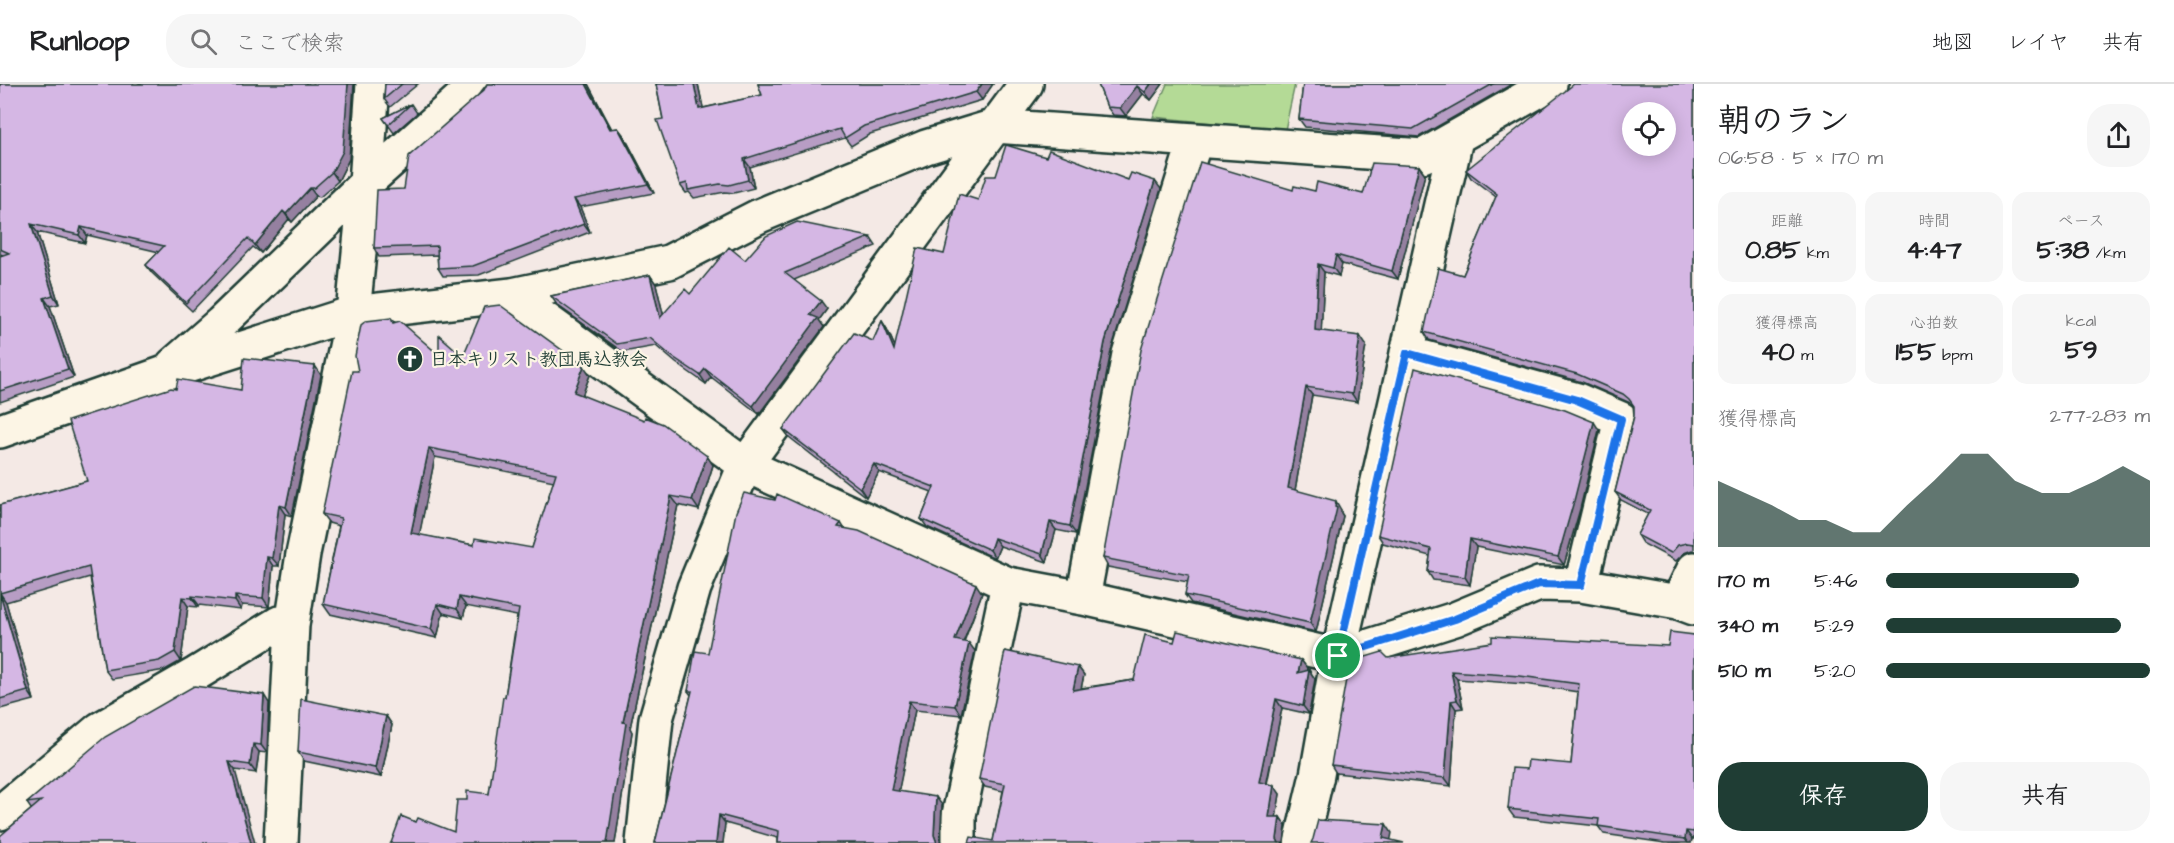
<!DOCTYPE html>
<html lang="ja">
<head>
<meta charset="utf-8">
<style>
  body { margin:0; font-family:"Architects Daughter","Klee One",sans-serif; background:#f6f6f6; color:#202124; height:100vh; display:flex; flex-direction:column; font-size:22px; white-space:nowrap }
  * { box-sizing:border-box; margin:0 }
  p { font-size:20px; color:#757577 }
  .icon { flex:none; width:33px; height:33px; fill:none; stroke:currentColor; stroke-width:2; stroke-linecap:round; stroke-linejoin:round }
  .map { position:relative; flex:1; overflow:hidden }
  .side { display:flex; flex-direction:column; background:#fff; width:480px }
  .side>* { flex:none }
  .fabs { position:absolute; left:1622px; top:18px; display:grid; gap:12px }
  .fabs a { display:grid; place-items:center; width:54px; height:54px; border-radius:50%; background:#fff; box-shadow:0 3px 15px #0003; font-size:30px }
  .pin { position:absolute; display:grid; place-items:center; width:51px; height:51px; color:#fff; margin:-26px; border:3px solid #fff; border-radius:50%; box-shadow:0 2px 6px #0007 }
  .round { display:grid; place-items:center; flex:none; width:63px; height:63px; border-radius:24px; background:#f6f6f6 }
  .headline { display:flex; align-items:center; justify-content:space-between; height:102px; padding:0 24px }
  h1 { font-size:33px; font-weight:700; line-height:45px }
  .figures { display:grid; grid-template-columns:repeat(3,1fr); gap:9px; height:102px; padding:6px 24px }
  .figures div { display:grid; align-content:center; border-radius:15px; background:#f6f6f6; text-align:center }
  .figures b { font-size:26px; font-weight:700 }
  .figures small { font-size:16px; font-weight:400 }
  .figures p { font-size:16px }
  .chart { height:168px; padding:12px 24px }
  .chart p { display:flex; justify-content:space-between }
  .chart svg { width:100%; height:108px; margin-top:6px; fill:#1f3d34; opacity:.7 }
  .button { display:flex; gap:12px; margin-top:auto; padding:12px 24px }
  .button a { flex:1; height:69px; border-radius:24px; background:#1f3d34; color:#fff; font-size:24px; font-weight:700; line-height:69px; text-align:center }
  .button a+a { background:#f6f6f6; color:#202124 }
  ul { padding:0 24px; list-style:none; font-size:20px }
  li { display:grid; grid-template-columns:96px 72px 1fr; align-items:center; height:45px }
  li i { height:15px; border-radius:8px; background:#1f3d34 }
  header { display:flex; align-items:center; gap:36px; box-sizing:border-box; height:84px; padding:0 30px; background:#fff; border-bottom:2px solid #e0e0e0 }
  header strong { font-size:28px }
  nav { display:flex; gap:33px; margin-inline-start:auto; font-size:21px }
  .search { width:420px; height:54px; background:#f6f6f6; display:flex; align-items:center; gap:15px; box-sizing:border-box; padding:0 21px; border-radius:24px; color:#757577; font-size:22px }
  main { display:flex; flex:1; min-height:0 }
  .map>svg:first-child { display:block }
</style>
</head>
<body>
<header>
<strong>Runloop</strong>
<div class="search"><svg class="icon" aria-label="search" viewBox="0 0 24 24"><circle cx="10" cy="10" r="6"/><path d="M15 15l6 6"/></svg>ここで検索</div>
<nav><a>地図</a><a>レイヤ</a><a>共有</a></nav>
</header>
<main>
<div class="map">
<svg width="1694" height="759" viewBox="0 0 1694 759">
  <rect width="100%" height="100%" fill="#f4e9e5"/>
  <filter id="ink" filterUnits="userSpaceOnUse"><feTurbulence type="fractalNoise" baseFrequency=".0167" numOctaves="2"/><feDisplacementMap in="SourceGraphic" scale="12" xChannelSelector="R" yChannelSelector="G"/><feConvolveMatrix kernelMatrix="1 2 1 2 8 2 1 2 1" color-interpolation-filters="sRGB"/></filter>
  <g filter="url(#ink)">
    <!-- green -->
    <path fill="#b4da96" stroke="#6a8c65" stroke-width="1.5" d="M1167 0H1295L1285 46 1153 33Z"/>
    <g fill="none" stroke-linecap="round" stroke-linejoin="round">
      <defs>
        <path id="minor" d="M512 211 745 381 1008 500 1083 514 1338 572 1455 535 1539 500 1581 501 1678 518 1694 524
          M1407 269 1577 316 1621 335 1581 501
          M173 281 221 239 366 99 477 0
          M0 347 162 290 353 229 512 211 669 178 759 132 926 63 995 42 1423 72 1550 0
          M1083 514 1129 270 1195 57
          M1678 518 1694 485
          M0 729 100 645 196 590 279 539 292 541
          M281 759 292 541 303 470 353 229 366 99 373 0
          M643 759 656 635 694 504 745 381 1026 0
          M959 759V731L1008 500
          M1301 759 1317 691 1338 572 1456 55"/>
      </defs>
      <!-- minor casing -->
      <use href="#minor" stroke="#1f3d34" stroke-width="38"/>
      <!-- minor -->
      <use href="#minor" stroke="#fcf5e5" stroke-width="33"/>
    </g>
    <!-- wall -->
    <path fill="#b79dc4" stroke="#1f3d34" stroke-width="1.5" fill-rule="evenodd" d="M0 0H354L349 75 338 97 320 113 316 112 292 138 289 135 261 169 253 163 192 227 152 189 146 181 159 168 87 151 85 159 37 148 59 220 50 222 74 293 0 318V172L3 171 0 170Z
      M385 0H418L390 23 384 15Z
      M487 0H588L612 45 618 44 624 52 654 109 580 123 590 148 479 191 443 192 438 184 437 171 379 173 374 164 404 105Z
      M656 0H698L703 24 762 11 758 0H993L982 16 870 50 851 62 845 54 750 83 754 104 734 109 725 108 694 114 689 108 686 109 680 101 663 35Z
      M1098 0H1163L1151 16 1143 10 1126 32 1113 31 1107 23Z
      M1303 0H1512L1419 53 1305 43 1299 35Z
      M1694 0V467L1692 466 1684 469 1676 477 1642 459 1637 451 1648 430 1621 416 1615 408 1634 332 1633 321 1628 318 1582 298 1429 256 1424 248 1463 191 1496 113 1471 94 1466 86Z
      M411 20 417 29 394 49 383 34Z
      M1046 73 1161 105 1111 267 1076 450 1056 446 1047 478 1000 462 995 474 927 443 921 435 932 408 879 388 866 413 789 353 783 345 873 257 882 237 887 245 895 263 944 170 978 116 996 92Z
      M1419 82 1425 90 1398 195 1342 180 1339 192 1324 188 1321 247 1366 261 1357 318 1312 311 1295 406 1341 426V429L1343 432 1316 548 1191 519 1185 511 1188 498 1108 483 1103 474 1293 106 1363 110Z
      M870 153 876 162 794 196 827 225 819 236 824 243 759 330 711 293 706 300 676 279 656 262 623 268 557 221 551 212 650 191 656 200 663 230 690 210 745 176Z
      M391 234 395 238 439 271 463 272 590 291 582 312 707 372 713 381 699 426 678 421 630 644 632 648 615 759H391L416 738 454 748 467 716 489 710 505 613 517 532 466 522 463 534 443 529 437 554 330 530 323 520 339 442 329 439 322 430 358 287ZM435 373 554 397 532 464 474 461 419 451Z
      M315 282 321 291 292 432 285 430 279 482H273L269 523 242 521 241 526 199 521 198 523 188 522 181 577 165 586 112 595 105 586 90 493 6 518 34 616 0 625V421L87 397 176 305 241 306Z
      M1599 346 1580 425 1564 481 1476 463 1470 501 1433 496 1428 488 1430 472 1383 459 1378 451Z
      M841 439 844 444 982 509 964 558 975 567 961 631 915 626 898 708 942 721 940 759H778V754L725 739 723 759H655L691 611 688 607 708 569Z
      M1694 551V755H1692L1691 759H1665L1604 750 1598 742 1514 733 1508 725 1527 685 1571 680 1578 608 1525 600 1457 595 1463 624 1456 625 1451 702 1336 689 1331 681 1388 574 1668 562Z
      M1174 558 1301 576 1307 584V587L1309 586 1315 595 1309 630 1282 624 1267 700 1280 710 1276 733H1280L1286 742 993 757 1003 707 985 703 979 695 1078 583 1084 591 1081 604 1134 596Z
      M269 619 267 669 259 668 256 689 235 686 31 725 27 719Z
      M386 632 392 641 381 693 304 677 298 668Z"/>
    <!-- shaded-wall -->
    <path fill="#9580a0" stroke="#1f3d34" stroke-width="1.5" d="M348 0H354L349 75 338 97 332 88Z
      M586 0H588L616 54 610 45Z
      M694 0H698L705 33 699 25Z
      M982 0H993L982 16 976 8Z
      M1151 0H1163L1151 16 1145 8Z
      M1137 2 1143 10 1126 32 1120 24Z
      M618 44 624 52 654 109 648 100Z
      M744 75 750 83 754 104 748 96Z
      M1419 82 1425 90 1398 195 1392 187Z
      M1155 97 1161 105 1111 267 1076 450 1070 442 1105 258Z
      M310 104 316 112 292 138 286 130Z
      M574 115 580 123 590 148 584 140Z
      M283 127 289 135 261 169 255 161Z
      M31 140 37 148 59 220 53 211Z
      M81 143 87 151 85 159 79 151Z
      M1336 171 1342 180 1339 192 1333 184Z
      M1318 180 1324 188 1321 254 1315 246Z
      M650 191 656 200 666 242 660 234Z
      M44 214 50 222 74 293 68 285Z
      M821 217 827 225 819 236 824 243 759 330 753 322 810 231Z
      M882 237 887 245 900 274 894 266Z
      M1360 252 1366 261 1357 318 1352 310Z
      M315 282 321 291 292 432 286 423Z
      M584 282 590 291 580 317 574 308Z
      M705 285 711 293 706 300 700 291Z
      M1306 303 1312 311 1294 412 1288 404Z
      M1594 338 1599 346 1580 425 1564 481 1558 473Z
      M429 364 435 373 418 458 411 449Z
      M707 372 713 381 699 426 692 416Z
      M874 380 879 388 866 413 860 404Z
      M671 412 678 421 630 644 632 648 615 759H607L623 638Z
      M1336 417 1341 426V429L1343 432 1316 548 1310 539Z
      M279 421 285 430 279 482 272 474Z
      M1050 438 1056 446 1047 478 1042 470Z
      M994 454 1000 462 995 474 990 466Z
      M1470 455 1476 463 1470 501 1465 493Z
      M267 473 273 482 269 523 263 514Z
      M976 500 982 509 961 564 955 556Z
      M0 509 6 518 34 616 28 607Z
      M192 512 199 521 198 523 192 514Z
      M235 512 242 521 241 526 235 517Z
      M182 513 188 522 181 577 175 568Z
      M459 513 466 522 463 534 457 525Z
      M437 520 443 529 437 554 431 545Z
      M969 559 975 567 961 631 955 622Z
      M1301 576 1307 584 1304 597 1298 589Z
      M1078 583 1084 591 1079 614 1073 606Z
      M1309 586 1315 595 1309 630 1303 622Z
      M1451 587 1457 595 1463 624 1457 616Z
      M264 611 269 619 267 669 261 661Z
      M1276 615 1282 624 1265 707 1259 698Z
      M909 617 915 626 897 715 891 706Z
      M1451 617 1456 625 1451 702 1445 694Z
      M386 632 392 641 381 693 375 684Z
      M253 660 259 668 256 689 250 681Z
      M229 678 235 686 255 759H251Z
      M1274 701 1280 710 1275 741 1269 733Z
      M936 713 942 721 940 759H937L934 751Z
      M719 731 725 739 723 759H716Z
      M1280 733 1286 742 1284 759H1279L1277 755Z
      M1386 740 1392 749 1390 759 1383 754Z
      M1686 747 1692 755 1691 759H1688L1685 755Z"/>
    <!-- building -->
    <path fill="#d5b7e4" stroke="#1f3d34" stroke-width="1.5" fill-rule="evenodd" d="M0 0H348L343 67 332 88 314 104H310L286 130 283 127 255 161 248 154 186 219 146 181 164 162 81 143 79 151 31 140 53 211 44 214 68 285 0 307V172L9 169 0 165Z
      M385 0H402L384 15Z
      M487 0H586L610 45 618 44 648 100 574 115 584 140 473 182 438 184 437 162 374 164 377 106 404 105 409 72 484 6Z
      M656 0H694L699 25 762 11 758 0H982L976 8 864 42 845 54 840 45 744 75 748 96 729 101 720 100 688 106 687 99 680 101 657 36 663 35Z
      M1098 0H1151L1145 8 1137 2 1120 24 1107 23Z
      M1303 0H1493L1413 45 1299 35Z
      M1574 0H1694V460L1687 459 1678 461 1671 469 1637 451 1650 426 1615 408 1634 332V322L1629 315 1623 310 1577 290 1424 248 1438 184 1463 191 1497 110 1466 86ZM1632 28H1665V62H1632Z
      M411 20 388 41 383 34Z
      M1006 61 1046 73 1049 66 1128 96 1131 89 1155 97 1105 258 1070 442 1050 438 1042 470 994 454 990 466 921 435 934 403 874 380 860 404 783 345 854 249 873 257 882 237 894 266 917 164 944 170 959 110 978 116 986 92H996Z
      M1200 78 1293 106 1294 102 1315 107 1317 98 1363 110 1372 79 1419 82 1392 187 1336 171 1333 184 1318 180 1315 246 1360 252 1352 310 1306 303 1288 404 1336 417 1335 423 1337 424 1310 539 1185 511 1189 491 1103 474 1141 266Z
      M797 138 870 153 785 189 821 217 810 231 818 234 753 322 705 285 700 291 670 271 650 254 617 260 551 212 650 191 660 234 685 205 690 210 729 163 745 176 766 152Z
      M500 221 584 282 574 308 644 336 645 333 663 340 707 372 692 416 671 412 623 638 626 639 607 759H391L401 732 416 738 418 734 454 748 457 716H467V707L489 710 503 613H505L519 525 459 513 457 525 437 520 431 545 323 520 341 434 322 430 352 287H358L355 272 361 241 366 237 391 234 393 239 400 237 439 271V251L463 272 484 223ZM429 364 556 389 532 464 475 454 474 461 411 449Z
      M244 274 315 282 286 423 279 421 272 474 267 473 263 514 235 512V517L192 512V514L182 513 175 568 159 577 105 586 89 483 0 509V421L87 397 68 337 171 304 176 305 178 295 241 306Z
      M1415 284 1565 326 1594 338 1574 417 1558 473 1470 455 1465 493 1428 488 1431 465 1378 451Z
      M744 409 775 416 777 410 841 439 838 443 859 447 976 500 955 556 969 559 955 622 909 617 891 706 936 713 934 751 937 759H778L779 747 719 731 716 759H655L692 607H688L695 567 708 569 736 428Z
      M0 510 28 607 0 615Z
      M1177 547 1301 576 1298 589 1309 586 1303 622 1276 615 1259 698 1274 701 1269 733H1280L1277 755 1279 759H969L971 753 993 757 1005 700 979 695 1005 567 1078 583 1073 606 1134 596 1145 551 1174 558Z
      M1670 548 1694 551V748L1686 747 1685 755 1598 742 1599 735 1508 725 1512 684 1527 685 1528 676 1571 680 1579 600 1520 592 1451 587 1457 616 1451 617 1445 694 1331 681 1349 578 1382 568 1388 574 1492 558V552L1668 562Z
      M194 602 264 611 261 661 253 660 250 681 229 678 251 759H0V752L41 717 27 719 105 653Z
      M301 615 386 632 375 684 298 668Z
      M1318 736 1386 740 1383 754 1404 759H1311L1313 755Z"/>
  </g>
  <g fill="none" stroke-linecap="round" stroke-linejoin="round" filter="url(#ink)">
    <defs>
      <path id="route" d="M1407 269 1577 316 1621 335 1581 501 1539 500 1455 535 1338 572Z"/>
    </defs>
    <!-- route casing -->
    <use href="#route" stroke="#fff" stroke-width="12"/>
    <!-- route -->
    <use href="#route" stroke="#1a73e8" stroke-width="8"/>
  </g>
  <!-- icons -->
  <defs>
    <symbol id="church-disc" viewBox="-11 -11 22 22"><circle r="9.5" fill="#1f3d34" stroke="#fcf5e5"/><path d="M-1.2-6h2.4v3.5h3.3v2.4h-3.3V6h-2.4V-.1h-3.3v-2.4h3.3Z" fill="#fff"/></symbol>
  </defs>
  <g fill-rule="evenodd">
    <use href="#church-disc" x="395" y="260" width="30" height="30"/>
  </g>
  <g text-anchor="middle" stroke-width="4.5" stroke-linejoin="round" paint-order="stroke">
    <!-- poi labels -->
    <g font-size="18" font-weight="bold" fill="#1f3d34" stroke="#fcf5e5" text-anchor="start">
      <text x="430" y="281">日本キリスト教団馬込教会</text>
    </g>
  </g>
</svg>
<div class="fabs">
<a><svg class="icon" aria-label="locate" viewBox="0 0 24 24"><circle cx="12" cy="12" r="6"/><path d="M12 2v4M12 18v4M2 12h4M18 12h4"/></svg></a>
</div>
<div class="pin" style="left:1338px;top:572px;background:#1e9e55"><svg class="icon" aria-label="arrive" viewBox="0 0 24 24"><path d="M6 21V4h12l-3 4 3 4H6"/></svg></div>
</div>
<section class="side">
<div class="headline"><div><h1>朝のラン</h1><p>06:58 · 5 × 170 m</p></div><a class="round"><svg class="icon" aria-label="share" viewBox="0 0 24 24"><path d="M12 15V3M7 8l5-5 5 5M5 13v7h14v-7"/></svg></a></div>
<div class="figures">
<div><p>距離</p><b>0.85<small> km</small></b></div>
<div><p>時間</p><b>4:47</b></div>
<div><p>ペース</p><b>5:38<small> /km</small></b></div>
</div>
<div class="figures">
<div><p>獲得標高</p><b>40<small> m</small></b></div>
<div><p>心拍数</p><b>155<small> bpm</small></b></div>
<div><p>kcal</p><b>59</b></div>
</div>
<div class="chart"><p><span>獲得標高</span>277–283 m</p>
<svg viewBox="0 0 160 44" preserveAspectRatio="none"><path d="M0 44V17L10 22L20 27L30 33L40 33L50 38L60 38L70 27L80 17L90 6L100 6L110 17L120 22L130 22L140 17L150 11L160 17V44z"/></svg>
</div>
<ul>
<li><b>170 m</b>5:46<i style="width:73%"></i></li>
<li><b>340 m</b>5:29<i style="width:89%"></i></li>
<li><b>510 m</b>5:20<i style="width:100%"></i></li>
</ul>
<div class="button"><a>保存</a><a>共有</a></div>
</section>
</main>
</body>
</html>
